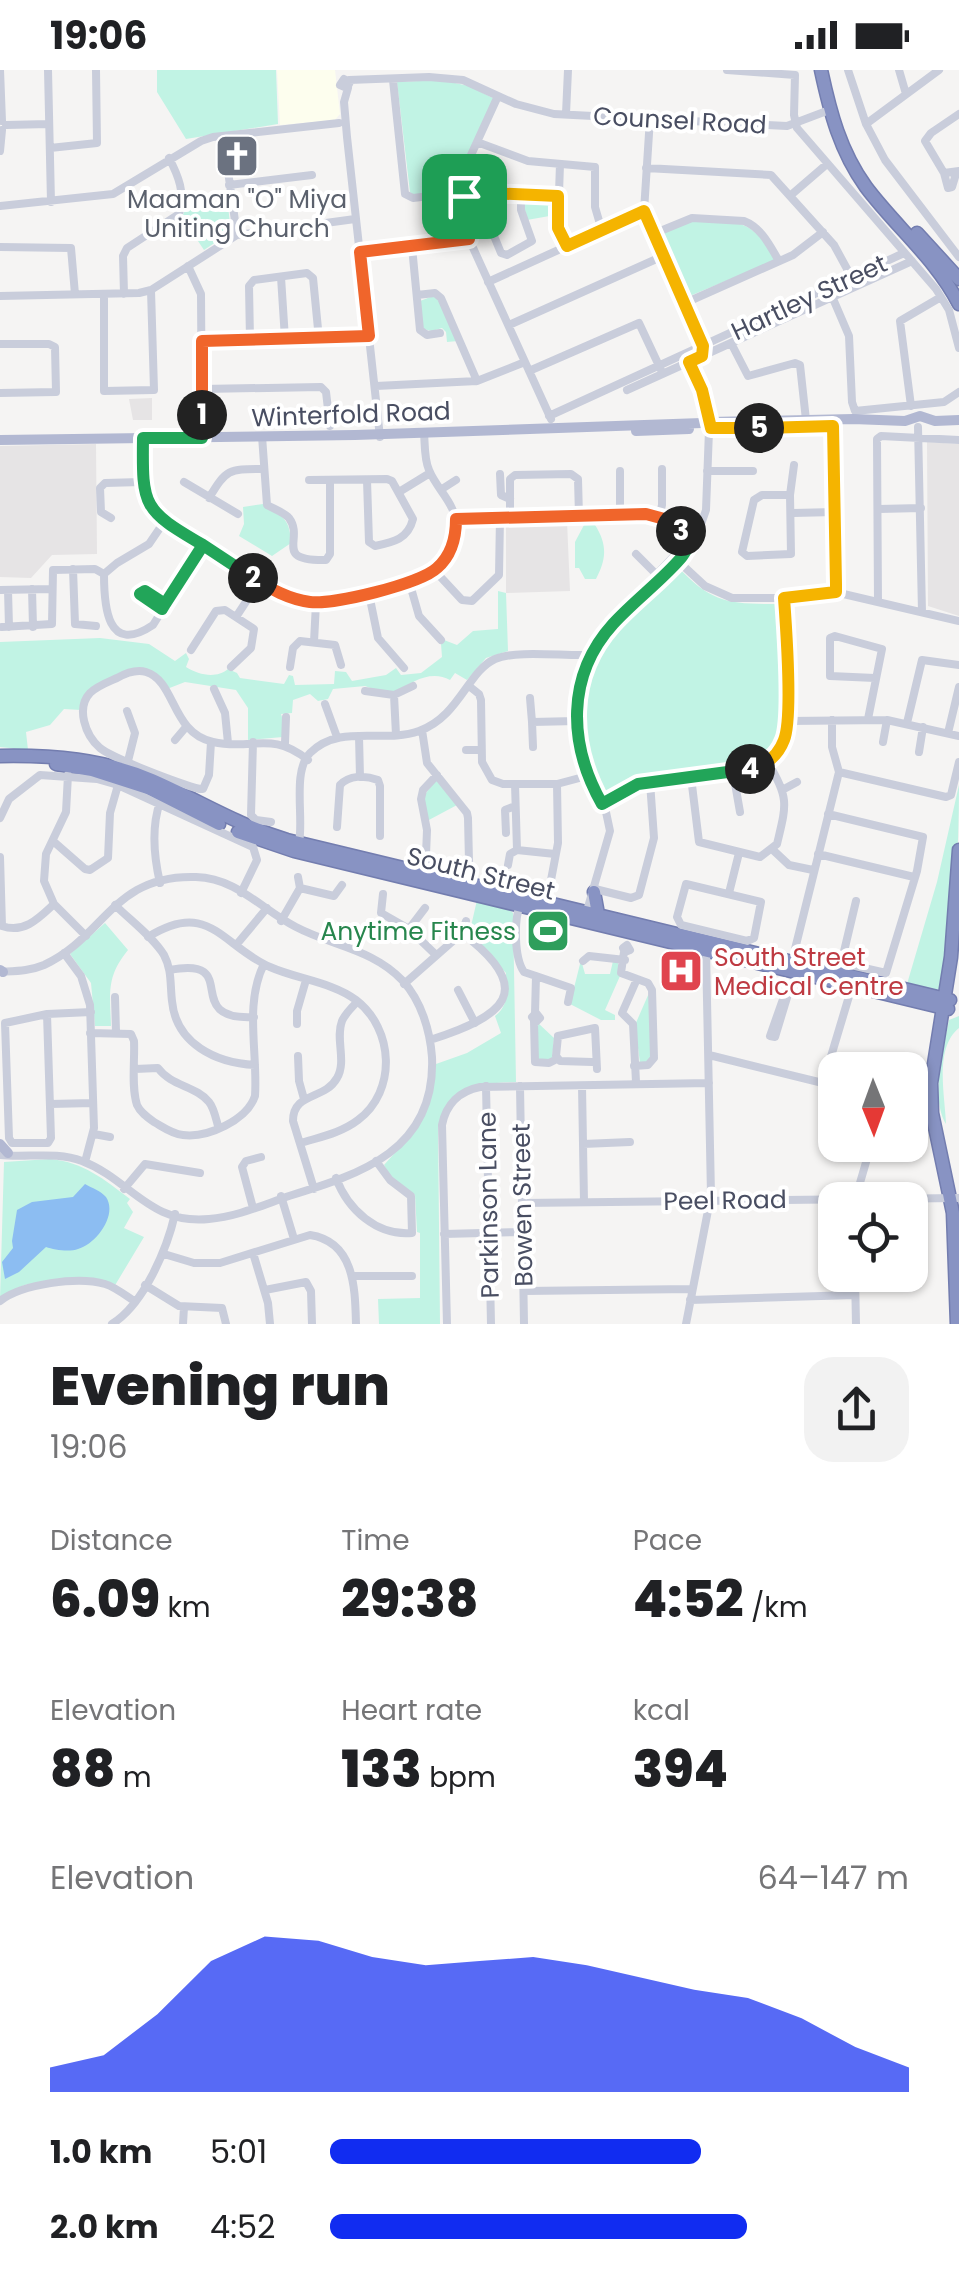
<!DOCTYPE html>
<html lang="en">
<head>
<meta charset="utf-8">
<style>
  body { margin:0; font-family:Poppins,sans-serif; background:#f2f2f2; color:#202124; height:100vh; display:flex; flex-direction:column; font-size:38px; white-space:nowrap }
  * { box-sizing:border-box; margin:0 }
  p { font-size:32px; color:#757577 }
  .icon { flex:none; width:55px; height:55px; fill:none; stroke:currentColor; stroke-width:2; stroke-linecap:round; stroke-linejoin:round }
  .map { position:relative; height:1254px; overflow:hidden }
  .drawer { display:flex; flex-direction:column; background:#fff; flex:1 }
  .drawer>* { flex:none }
  .needle { width:65px; rotate:179deg }
  .buttons { position:absolute; left:818px; top:982px; display:grid; gap:20px }
  .buttons a { display:grid; place-items:center; width:110px; height:110px; border-radius:20px; background:#fff; box-shadow:0 2px 8px #0004; font-size:50px }
  .pin { position:absolute; display:grid; place-items:center; width:85px; height:85px; color:#fff; margin:-42px; border-radius:20px; box-shadow:0 5px 15px #0006 }
  .km { position:absolute; width:50px; height:50px; margin:-25px; border-radius:50%; background:#222; color:#fff; font-size:28px; line-height:50px; text-align:center }
  .round { display:grid; place-items:center; flex:none; width:105px; height:105px; border-radius:30px; background:#f2f2f2 }
  .summary { display:flex; align-items:center; justify-content:space-between; height:170px; padding:0 50px }
  h1 { font-size:55px; font-weight:800; line-height:75px }
  .figures { display:grid; grid-template-columns:repeat(3,1fr); gap:15px; height:170px; padding:10px 50px }
  .figures div { display:grid; align-content:center }
  .figures b { font-size:50px; font-weight:800 }
  .figures small { font-size:28px; font-weight:400 }
  .figures p { font-size:28px }
  .chart { height:280px; padding:20px 50px }
  .chart p { display:flex; justify-content:space-between }
  .chart svg { width:100%; height:180px; margin-top:10px; fill:#112cf1; opacity:.7 }
  ul { padding:0 50px; list-style:none; font-size:32px }
  li { display:grid; grid-template-columns:160px 120px 1fr; align-items:center; height:75px }
  li i { height:25px; border-radius:12px; background:#112cf1 }
  .status { display:flex; justify-content:space-between; align-items:center; height:70px; padding:0 50px; background:#fff; direction:ltr }
  .status svg { height:28px; fill:currentColor }
  .map>svg:first-child { display:block }
</style>
</head>
<body>
<div class="status"><b>19:06</b><svg viewBox="0 0 49 12"><path d="M0 12V9h3v3zM5 12V6h3v6zM10 12V3h3v9zM15 12V0h3v12zM26 1h20v11H26zM47 4h2v5h-2z"/></svg></div>
<div class="map">
<svg width="959" height="1254" viewBox="0 0 959 1254">
  <rect width="100%" height="100%" fill="#f5f4f3"/>
  <!-- commercial -->
  <path fill="#fdfeee" d="M277 0H335L340 44 335 50 280 55Z"/>
  <!-- education -->
  <path fill="#e6e4e5" d="M152 328V350H133L129 329Z
    M927 372 959 374V546L928 536Z
    M96 374 97 484 52 485 31 508 0 507V376Z
    M567 451 570 521 506 523V457L510 453Z"/>
  <!-- green -->
  <path fill="#c1f3e4" d="M157 0H276L278 54 186 69 157 22Z
    M441 10 469 16 495 29 459 114 452 120 413 126 410 122 397 12Z
    M526 128 553 129 555 145 527 150 523 130Z
    M228 136 231 162 204 180 182 147 185 140Z
    M692 151C739 153 750 146 776 190L685 228 657 165Z
    M433 226 439 230 458 271 447 272 446 262 442 258 432 261 423 259 420 231Z
    M263 434C283 446 290 449 291 473L272 486 239 466 244 454 243 437Z
    M584 455H595C608 475 606 490 596 509H585L579 498H575V472Z
    M677 496C712 534 730 534 779 534L782 664 772 683 754 693 644 708 606 726C574 677 574 611 610 563 629 539 656 518 677 496Z
    M498 521 506 523 508 581 486 588 467 610 455 603 450 610C432 600 411 611 397 623L381 622 365 616 333 619 328 629 318 631 310 624 293 630 292 643 281 644 285 656 283 667 248 670V638L236 620 185 612 167 619 146 600 96 615 81 640 64 639 50 655 26 662 28 680 0 677V572L100 568 149 574 175 591 186 583 189 589 186 597C199 605 216 609 228 599L237 603 240 608 284 614 289 605 293 606 295 615 334 614 335 601 346 602 352 611 386 605 396 598 401 605 421 603 442 587 441 574 444 570 457 575 473 561 498 559Z
    M436 710 457 735 427 751 423 727Z
    M959 715C959 783 955 852 940 918L935 921 907 914 937 812Z
    M477 830 509 839 513 843 516 1012C474 1014 451 1012 438 1057L440 1254H379L378 1229 420 1228V1163L417 1162 415 1125 391 1107 384 1095C414 1063 430 1039 436 994L467 983 501 963 495 946C510 934 506 921 506 903L469 865Z
    M105 853 128 880C106 907 110 923 111 956H95L91 913 70 884Z
    M581 890 585 904H610L613 891 618 893 620 906 605 940 615 945V950H601L570 934Z
    M649 923 651 991 640 993 635 955Z
    M959 946V958C934 978 945 1025 946 1054 930 1028 943 979 949 950Z
    M538 953 554 968 552 990 538 991Z
    M50 1089C83 1092 104 1109 130 1129L127 1133 133 1142 124 1158 144 1167 114 1217C96 1209 41 1209 22 1216 14 1219 7 1224 0 1229L4 1092Z"/>
  <!-- water -->
  <path fill="#8cbdf2" d="M85 1114C92 1118 101 1121 106 1127 118 1145 96 1174 78 1179 70 1182 54 1180 46 1177L19 1202 5 1209 2 1192 13 1178 12 1171 17 1140 32 1132 73 1127Z"/>
  <g fill="none" stroke-linecap="round" stroke-linejoin="round">
    <defs>
      <path id="highway" d="M821 0C830 42 840 81 866 117 896 157 936 189 959 234
        M917 163 959 209
        M0 686C53 685 103 689 152 710 200 731 235 754 287 770L950 930
        M56 694 92 700 148 718 219 754
        M238 762 294 781 948 939
        M594 822 598 844
        M957 1254 953 1143 932 1043 931 1013 951 887 959 780"/>
    </defs>
    <!-- highway casing -->
    <use href="#highway" stroke="#737daf" stroke-width="15"/>
    <!-- minor -->
    <path stroke="#c9cddb" stroke-width="8" d="M0 0 2 51
      M48 0 51 132
      M727 0 795 5 794 45 797 58 936 219 949 240 959 278
      M848 0 866 54 885 90 959 187
      M899 0 906 24
      M344 9 350 12 347 18 340 15Z
      M349 10 429 7 463 10 516 34 554 44 787 56 832 39
      M393 10 405 124 413 128 455 123
      M348 18 344 32 347 67 380 367
      M566 44 568 0
      M959 44 931 63 925 71 944 103 959 101
      M650 48 644 141 703 281
      M866 54 939 0
      M6 55 49 54
      M223 66 237 165
      M477 72 528 91 595 97V137L602 161
      M50 78 97 73 96 0
      M0 81 2 60
      M560 94 558 153 567 176
      M646 98 771 105 834 175 852 208
      M944 103 948 118 952 117 956 104
      M229 115 312 105
      M461 117 466 96 498 26
      M466 122 461 127 455 123 461 117 466 122 558 126
      M484 123 485 144 501 183 507 185 532 171 521 140V126
      M791 125 827 94
      M461 127 469 169 551 349
      M0 136 113 124 201 71 213 67 339 53
      M653 164 692 148 744 151C762 158 770 176 779 191
      M0 177 71 178 75 224
      M412 177 420 260 427 265 440 263
      M360 183 469 169
      M188 196 201 224 202 371
      M281 207 285 269
      M488 212 644 141
      M104 224V321L154 320 151 220
      M124 224 123 186 127 178 179 144C186 124 178 105 169 88
      M831 224 849 266 852 332 855 341 944 332 959 322
      M417 225 435 223 441 228 477 311
      M0 226 139 223 151 220 237 165 355 149
      M685 233 793 185 823 162
      M509 255 663 186
      M250 270 249 216 254 210 307 203 313 208 319 269
      M202 271 369 266
      M731 273 748 306 795 293 800 295 806 350
      M0 274H49L55 277 56 322 0 323
      M688 289 702 320 709 352
      M529 301 639 253 661 300
      M376 316 477 311 525 292
      M202 319 321 317 326 322 330 356
      M627 320 912 191
      M911 336 900 251 941 227
      M549 346 904 183
      M833 356 835 522
      M918 357 922 542
      M262 366 267 435C274 439 285 443 289 448 305 469 272 491 326 490L330 484V410
      M139 368C139 401 141 428 164 452 204 476 273 532 318 533 348 533 379 521 407 511 432 502 453 492 456 461 458 434 438 422 429 400 424 389 425 374 424 362
      M620 401V445
      M707 401H753
      M500 404 501 425 510 429
      M309 410 387 409 392 411 413 449C408 469 394 472 375 476L369 472 367 410
      M184 412 238 444
      M442 419 456 410
      M399 422 430 403
      M790 425H762L754 430 742 482 747 486 791 484 790 425 794 395
      M209 428C227 398 229 399 264 399
      M879 439 921 438
      M793 443 835 442
      M510 447V409L515 405 571 404 578 409 579 446
      M659 447 662 435V399
      M111 448 101 442 100 418 105 413 141 412
      M456 449 646 444 668 451 693 470
      M164 452 149 474 117 493 104 504C104 536 107 586 153 555L203 475
      M684 482 699 460 706 440 709 360
      M636 484 659 507
      M678 491 705 516 732 528H785L835 522 959 551
      M73 499 75 554 96 556
      M435 501 462 530 472 531 499 505 500 447
      M409 511 419 546 441 570
      M32 519 33 557
      M0 520 52 519
      M8 520 9 557
      M369 524 378 568 404 598
      M878 532 877 369 881 366 959 370
      M162 539 142 526 140 522 145 521 165 534
      M236 547 259 512
      M2 557 52 554 53 500 95 499 104 504
      M314 572 316 533
      M191 580 216 541 225 540 254 559 251 578 231 597
      M290 597 293 578 300 571 335 575 341 595
      M469 616 479 624 481 630 482 692 492 710 503 714H557L587 706
      M214 619 225 643 228 673
      M365 621 394 625 413 616
      M394 625 396 665
      M530 628 532 652 576 651
      M325 634 337 667
      M127 641 135 663 128 691
      M868 649 882 579 835 566 830 568V606L875 608
      M788 651 887 650 959 666
      M532 652 533 677
      M907 653 922 590 959 595
      M422 660 427 693 467 743 468 748 469 792 465 798 433 794 426 785 427 760 421 729 423 720 437 705
      M948 663 959 617
      M359 666 360 707
      M175 670 186 657
      M211 672 209 705 203 719H200C180 714 114 689 100 678 85 665 76 638 90 623 97 616 108 612 117 608 126 603 136 599 146 602 176 611 171 663 213 672 252 681 271 660 308 690
      M253 672 251 745 256 750 271 752
      M883 672 887 650
      M285 673 286 647
      M466 680H481
      M919 682 923 657
      M733 702 740 742
      M839 702 946 727 951 725 959 692
      M68 705 66 742 46 784 44 811 54 834 86 866
      M691 707 699 772 760 787 777 774C786 736 790 728 768 693
      M515 714 517 780 555 784
      M784 719 797 712
      M160 732C151 758 154 787 160 813
      M602 734 638 715 755 698C776 691 785 672 788 651L785 528
      M828 744 923 767 917 801 886 903 798 883 795 879 839 702 832 677V650
      M0 748 9 729 40 705 97 709 118 715 253 777 257 790 241 823
      M337 757 340 715C349 705 365 705 378 710L380 716V766
      M506 763 505 740 515 736
      M53 771 85 799 90 800 108 788 110 743 118 715
      M299 772C304 749 292 701 310 683 340 653 383 674 419 661 459 647 468 601 495 589 517 580 561 586 587 585
      M773 780 789 795 813 800
      M818 784 914 807
      M0 787 2 856C24 864 39 848 54 834
      M508 795 510 784 517 780
      M551 810 558 773 557 714
      M686 814 761 832 754 868 747 871 681 855 677 847Z
      M300 818 334 826 342 815
      M595 819 631 828 639 825 654 768 650 712
      M729 823 739 783
      M383 824 381 843 409 859 435 884
      M115 835C131 851 152 866 164 885 172 900 170 914 172 931 176 974 216 993 255 995
      M520 835C514 850 514 888 524 902L536 906 535 943
      M586 844 610 761 606 742 583 696 576 665 577 631 585 587 608 555 674 486 686 478
      M281 851 300 818 298 807
      M409 859 425 838
      M148 867C209 829 221 875 270 897 297 909 332 912 356 930 394 959 397 1021 358 1050 341 1063 320 1067 301 1073
      M237 874 267 838
      M627 875 630 880 625 882 623 878Z
      M624 882 621 903 648 913 652 920 654 988 648 995 634 996
      M64 883 81 906 90 935 94 1058 85 1092
      M583 891 589 886 625 890
      M841 894 856 831
      M170 900C244 886 179 951 254 947
      M0 902C15 901 30 901 44 895 105 867 113 804 196 807 237 808 262 840 296 857 332 876 373 879 403 911 421 931 430 960 432 987 436 1080 361 1104 289 1126 263 1135 236 1147 209 1149 149 1155 130 1109 82 1091 56 1081 27 1088 0 1085
      M536 906 571 918 568 932
      M404 914 462 863 466 851
      M788 915 770 966 775 967 789 921
      M458 920 475 953
      M115 927 116 962
      M536 943 540 948 536 952 532 947Z
      M47 944 51 1068 48 1073H12L9 1068 5 953 47 944 91 942
      M534 951 535 992 549 993 557 989
      M297 954V941L306 910
      M90 963 131 964 134 971C135 989 131 1017 137 1035 140 1042 147 1047 154 1052 163 1057 172 1064 183 1065 208 1068 247 1050 255 1026 258 982 244 934 264 894
      M558 966 595 958 597 999
      M558 966 556 986 560 991 592 992
      M430 970C503 947 539 921 462 863
      M709 985 835 1016
      M298 986 299 1011 304 1029
      M135 999 158 998C171 1016 196 1016 209 1032 214 1038 216 1049 218 1056
      M636 1012 633 954 622 943 637 909
      M823 1013 853 913
      M486 1016 491 1254
      M520 1016 524 1254
      M582 1016 584 1132
      M50 1034 93 1033
      M94 1064 110 1067
      M583 1074 630 1072
      M336 1108C348 1140 377 1166 412 1163L411 1126 390 1110 376 1091
      M124 1119 145 1094 200 1103
      M314 1119 293 1051C293 1022 325 1030 337 1008 347 991 335 969 342 951 345 944 352 937 357 932
      M281 1126 294 1169
      M855 1130 871 1075
      M522 1133 959 1128
      M253 1138 242 1097 246 1091 261 1087
      M444 1164 522 1162
      M253 1183 268 1233 270 1254
      M164 1184 194 1193H220L310 1165C355 1172 355 1219 356 1254
      M855 1205 856 1254
      M353 1206H412
      M145 1215 179 1236 222 1238 226 1254
      M265 1220 306 1212 311 1221 312 1254
      M524 1221 692 1219
      M690 1230 855 1225
      M0 1231C22 1214 78 1206 105 1214 115 1217 125 1225 134 1231
      M112 1254C144 1234 167 1179 175 1144
      M183 1254 184 1237
      M447 1254 442 1055C446 1034 460 1021 480 1017L709 1013
      M686 1254 711 1125 706 880"/>
    <!-- major -->
    <path stroke="#b2b8d2" stroke-width="10" d="M710 352 853 349 905 351 920 346 935 351 959 350
      M636 361 689 359
      M0 370 355 365 702 353
      M0 900 3 902
      M0 1074 8 1083"/>
    <!-- highway -->
    <use href="#highway" stroke="#8893c3" stroke-width="12"/>
  </g>
  <g fill="none" stroke-linecap="round" stroke-linejoin="round">
    <defs>
      <path id="split-1" d="M202 345V271L369 266 360 182 469 169 461 133 464 126"/>
      <path id="split-2" d="M202 345V368H143C142 437 143 440 203 475L165 534 145 521 140 524 162 539 165 534 203 475 253 508"/>
      <path id="split-3" d="M253 508C271 519 288 529 310 532 333 535 420 514 437 498 451 486 456 467 456 449L646 444 668 450 681 461"/>
      <path id="split-4" d="M681 461 693 470C688 476 685 483 680 489 661 511 634 531 613 554 566 606 568 674 602 734L638 714 750 699"/>
      <path id="split-5" d="M750 699C767 695 778 686 784 670 793 648 786 555 784 528L836 522V514L833 356 759 358"/>
      <path id="split-6" d="M464 126 466 122 558 126V158L567 176 644 141 703 276 702 286 689 292 702 320 711 358H759"/>
    </defs>
    <!-- split-1 casing -->
    <use href="#split-1" stroke="#fff" stroke-width="20"/>
    <!-- split-2 casing -->
    <use href="#split-2" stroke="#fff" stroke-width="20"/>
    <!-- split-3 casing -->
    <use href="#split-3" stroke="#fff" stroke-width="20"/>
    <!-- split-4 casing -->
    <use href="#split-4" stroke="#fff" stroke-width="20"/>
    <!-- split-5 casing -->
    <use href="#split-5" stroke="#fff" stroke-width="20"/>
    <!-- split-6 casing -->
    <use href="#split-6" stroke="#fff" stroke-width="20"/>
    <!-- split-1 -->
    <use href="#split-1" stroke="#f0652b" stroke-width="12"/>
    <!-- split-2 -->
    <use href="#split-2" stroke="#22a559" stroke-width="12"/>
    <!-- split-3 -->
    <use href="#split-3" stroke="#f0652b" stroke-width="12"/>
    <!-- split-4 -->
    <use href="#split-4" stroke="#22a559" stroke-width="12"/>
    <!-- split-5 -->
    <use href="#split-5" stroke="#f5b400" stroke-width="12"/>
    <!-- split-6 -->
    <use href="#split-6" stroke="#f5b400" stroke-width="12"/>
  </g>
  <!-- icons -->
  <defs>
    <symbol id="church-square" viewBox="-11 -11 22 22"><rect x="-9" y="-9" width="18" height="18" rx="4" fill="#6b7280" stroke="#fff"/><path d="M-1.2-6h2.4v3.5h3.3v2.4h-3.3V6h-2.4V-.1h-3.3v-2.4h3.3Z" fill="#fff"/></symbol>
    <symbol id="stadium-square" viewBox="-11 -11 22 22"><rect x="-9" y="-9" width="18" height="18" rx="4" fill="#2e9e5b" stroke="#fff"/><path d="M0-5a6.5 5 0 1 0 0 10a6.5 5 0 1 0 0-10ZM-3.5-1.8h7v3.6h-7Z" fill="#fff"/></symbol>
    <symbol id="hospital-square" viewBox="-11 -11 22 22"><rect x="-9" y="-9" width="18" height="18" rx="4" fill="#e0444e" stroke="#fff"/><path d="M-5-5h3v3.5h4V-5h3V5h-3V1.5h-4V5h-3Z" fill="#fff"/></symbol>
  </defs>
  <g fill-rule="evenodd">
    <use href="#church-square" x="212" y="61" width="50" height="50"/>
    <use href="#stadium-square" x="523" y="836" width="50" height="50"/>
    <use href="#hospital-square" x="656" y="876" width="50" height="50"/>
  </g>
  <g text-anchor="middle" stroke-width="8" stroke-linejoin="round" paint-order="stroke">
    <!-- street labels -->
    <g font-size="25" fill="#494e62" stroke="#fff">
      <text transform="translate(680 50) rotate(3)" y="9">Counsel Road</text>
      <text transform="translate(809 227) rotate(-25)" y="9">Hartley Street</text>
      <text transform="translate(351 344) rotate(-2)" y="9">Winterfold Road</text>
      <text transform="translate(481 803) rotate(14)" y="9">South Street</text>
      <text transform="translate(725 1130) rotate(-1)" y="9">Peel Road</text>
      <text transform="translate(488 1135) rotate(-91)" y="9">Parkinson Lane</text>
      <text transform="translate(522 1135) rotate(-91)" y="9">Bowen Street</text>
    </g>
    <!-- worship labels -->
    <g font-size="25" fill="#5b616d" stroke="#fff">
      <text x="237" y="138">Maaman "O" Miya<tspan x="237" dy="29">Uniting Church</tspan></text>
    </g>
    <!-- leisure labels -->
    <g font-size="25" fill="#27864d" stroke="#fff" text-anchor="end">
      <text x="516" y="870">Anytime Fitness</text>
    </g>
    <!-- health labels -->
    <g font-size="25" fill="#be3a42" stroke="#fff" text-anchor="start">
      <text x="714" y="896">South Street<tspan x="714" dy="29">Medical Centre</tspan></text>
    </g>
  </g>
</svg>
<div class="buttons">
<a><svg class="needle" viewBox="-14 -14 28 28"><path d="M0-13l5 13h-10z" fill="#e53935"/><path d="M0 13l5-13h-10z" fill="#757577"/></svg></a>
<a><svg class="icon" aria-label="locate" viewBox="0 0 24 24"><circle cx="12" cy="12" r="6"/><path d="M12 2v4M12 18v4M2 12h4M18 12h4"/></svg></a>
</div>
<div class="pin" style="left:464px;top:126px;background:#1e9e55"><svg class="icon" aria-label="arrive" viewBox="0 0 24 24"><path d="M6 21V4h12l-3 4 3 4H6"/></svg></div>
<b class="km" style="left:202px;top:345px">1</b>
<b class="km" style="left:253px;top:508px">2</b>
<b class="km" style="left:681px;top:461px">3</b>
<b class="km" style="left:750px;top:699px">4</b>
<b class="km" style="left:759px;top:358px">5</b>
</div>
<section class="drawer">
<div class="summary"><div><h1>Evening run</h1><p>19:06</p></div><a class="round"><svg class="icon" aria-label="share" viewBox="0 0 24 24"><path d="M12 15V3M7 8l5-5 5 5M5 13v7h14v-7"/></svg></a></div>
<div class="figures">
<div><p>Distance</p><b>6.09<small> km</small></b></div>
<div><p>Time</p><b>29:38</b></div>
<div><p>Pace</p><b>4:52<small> /km</small></b></div>
</div>
<div class="figures">
<div><p>Elevation</p><b>88<small> m</small></b></div>
<div><p>Heart rate</p><b>133<small> bpm</small></b></div>
<div><p>kcal</p><b>394</b></div>
</div>
<div class="chart"><p><span>Elevation</span>64–147 m</p>
<svg viewBox="0 0 160 44" preserveAspectRatio="none"><path d="M0 44V38L10 35L20 25L30 12L40 6L50 7L60 11L70 13L80 12L90 11L100 13L110 16L120 19L130 21L140 26L150 33L160 38V44z"/></svg>
</div>
<ul>
<li><b>1.0 km</b>5:01<i style="width:64%"></i></li>
<li><b>2.0 km</b>4:52<i style="width:72%"></i></li>
</ul>
</section>
</body>
</html>
